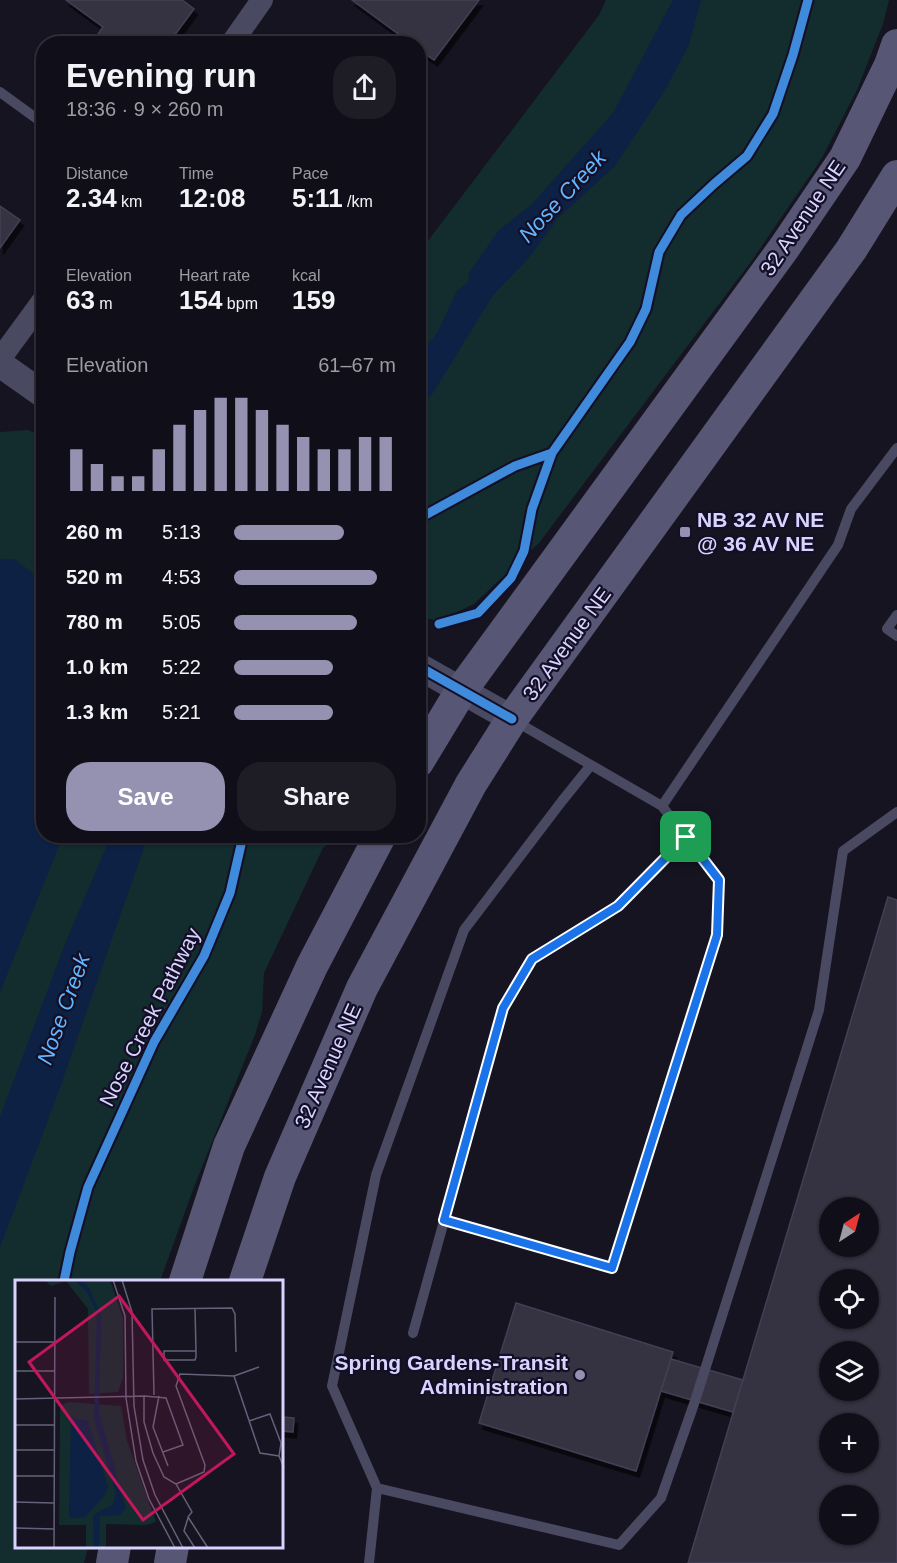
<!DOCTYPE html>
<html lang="en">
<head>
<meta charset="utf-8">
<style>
  body { margin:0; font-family:Arial,sans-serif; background:#1e1d26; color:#f1f3f6; height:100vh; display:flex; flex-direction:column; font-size:22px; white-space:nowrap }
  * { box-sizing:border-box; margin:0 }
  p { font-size:20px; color:#9c9ca2 }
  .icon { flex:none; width:33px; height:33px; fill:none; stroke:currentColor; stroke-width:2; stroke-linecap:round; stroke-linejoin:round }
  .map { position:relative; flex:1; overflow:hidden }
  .drawer { position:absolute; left:36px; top:36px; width:390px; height:807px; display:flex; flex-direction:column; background:#100f19; border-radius:24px; box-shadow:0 2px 4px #0004,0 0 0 2px #302f38 }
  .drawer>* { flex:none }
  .needle { width:39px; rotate:36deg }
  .tools { position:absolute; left:819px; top:1197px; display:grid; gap:12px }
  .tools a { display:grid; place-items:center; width:60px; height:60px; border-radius:50%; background:#100f19; box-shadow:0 2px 4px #0004,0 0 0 2px #302f38; font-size:30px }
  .pin { position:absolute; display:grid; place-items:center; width:51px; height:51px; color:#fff; margin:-26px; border-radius:12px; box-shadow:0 3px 9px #0006 }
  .round { display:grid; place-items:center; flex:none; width:63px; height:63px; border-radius:24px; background:#1e1d26 }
  .overview { display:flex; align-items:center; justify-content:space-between; height:102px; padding:0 30px }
  h1 { font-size:33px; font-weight:700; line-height:45px }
  .metrics { display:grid; grid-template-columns:repeat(3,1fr); gap:9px; height:102px; padding:6px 30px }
  .metrics div { display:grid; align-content:center }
  .metrics b { font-size:26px; font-weight:700 }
  .metrics small { font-size:16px; font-weight:400 }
  .metrics p { font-size:16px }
  .chart { height:168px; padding:12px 30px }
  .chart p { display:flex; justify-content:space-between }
  .chart svg { width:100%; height:108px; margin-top:6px; stroke:#9591b1; stroke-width:6 }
  .action { display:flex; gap:12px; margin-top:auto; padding:12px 30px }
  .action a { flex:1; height:69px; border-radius:24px; background:#9591b1; color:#fff; font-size:24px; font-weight:700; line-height:69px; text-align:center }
  .action a+a { background:#1e1d26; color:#f1f3f6 }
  ul { padding:0 30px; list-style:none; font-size:20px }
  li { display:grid; grid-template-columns:96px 72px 1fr; align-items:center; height:45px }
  li i { height:15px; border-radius:8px; background:#9591b1 }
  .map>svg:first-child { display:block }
</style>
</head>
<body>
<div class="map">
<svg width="897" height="1563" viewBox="0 0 897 1563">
  <defs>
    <filter id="shadow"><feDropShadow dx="3.5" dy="6" stdDeviation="0" flood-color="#0009"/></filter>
  </defs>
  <rect width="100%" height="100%" fill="#161421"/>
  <!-- green -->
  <path fill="#132c2d" d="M606 0H889L883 24 857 90 822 158 753 259 539 543 474 604 437 621 419 616 418 254 599 15Z
    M28 430 44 437V836H335L323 848 264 973 262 1012 255 1035 194 1187 160 1281H16V1546L88 1547 84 1563H0V432Z"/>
  <!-- water -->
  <path fill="#0d2144" d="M673 0H701L688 47 665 90 615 166 558 218 528 259 493 295 433 393 419 405V355L437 333 457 291 468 282 469 273 499 230 531 205 613 113Z
    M0 559H14L43 581 44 836H63L0 992Z
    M111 836H148L57 1096 0 1247V1117L65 944Z"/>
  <!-- building -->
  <path fill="#343243" stroke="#433f54" stroke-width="1.5" fill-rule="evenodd" filter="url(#shadow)" d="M66 0H182L194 9 168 44H91L103 27Z
    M352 0H479L434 60 418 49V44H412Z
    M0 206 20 220 0 248Z
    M888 897 897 900V1563H688ZM830 1208H868V1246H830ZM830 1280H868V1318H830ZM830 1352H868V1390H830ZM830 1424H868V1462H830ZM830 1496H868V1534H830Z
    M516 1303 673 1352 636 1471 479 1423Z
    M671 1359 743 1380 733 1412 661 1391Z
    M282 1417 294 1418 293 1432 282 1431Z"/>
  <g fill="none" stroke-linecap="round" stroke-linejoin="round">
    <!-- service -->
    <path stroke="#4a4962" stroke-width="10" d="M0 92 44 124
      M897 615 887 629 897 636
      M662 806 838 545 851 509 897 448
      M444 1220 612 1268 717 935 719 881 662 806 591 765
      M413 1333 503 1008 532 959 618 906 686 837
      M377 1488 619 1545 661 1498 695 1401 819 1010 843 851 897 812
      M369 1563 377 1488 332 1386 376 1175 464 930 562 801 591 765 515 721"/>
    <!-- minor -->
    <path stroke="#4a4962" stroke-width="22" d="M231 44 262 0
      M0 359 44 299"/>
    <!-- tertiary -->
    <path stroke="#4a4962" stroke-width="27" d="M0 364 44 395
      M418 666 512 719"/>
    <!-- secondary -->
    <path stroke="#575674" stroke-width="32" d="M418 762 461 691 784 248 845 158 890 65 897 45
      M185 1281 229 1146 312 966 380 836
      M245 1281 280 1177 362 988 471 784 512 719 851 250 897 176
      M112 1563 115 1546
      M170 1563 173 1546"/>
    <defs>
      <path id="cycleway" d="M418 519 515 466 552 453
        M439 624 478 613 511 578 524 551 532 509 552 453 630 342 646 309 659 252 681 215 714 184 747 156 773 114 793 55 808 0
        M418 666 512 719
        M64 1281 70 1252 88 1187 154 1042 204 956 230 893 243 836"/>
    </defs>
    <!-- cycleway casing -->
    <use href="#cycleway" stroke="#130f26" stroke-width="13"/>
    <!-- cycleway -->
    <use href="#cycleway" stroke="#408adc" stroke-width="9"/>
  </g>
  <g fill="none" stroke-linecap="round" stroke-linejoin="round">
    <defs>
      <path id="route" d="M686 837 719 880 717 935 612 1268 444 1220 503 1008 532 959 618 906Z"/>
    </defs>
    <!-- route casing -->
    <use href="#route" stroke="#fff" stroke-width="12"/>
    <!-- route -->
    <use href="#route" stroke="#1a73e8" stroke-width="8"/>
  </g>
  <!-- markers -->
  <g fill="#9591b1" stroke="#130f26" stroke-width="2">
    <rect x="679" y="526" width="12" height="12" rx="3"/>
    <circle cx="580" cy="1375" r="6"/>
  </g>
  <g text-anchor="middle" stroke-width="4.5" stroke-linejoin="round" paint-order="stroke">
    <!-- street labels -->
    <g font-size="21" fill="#d9d4ff" stroke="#130f26">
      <text transform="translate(803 218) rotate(-56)" y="7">32 Avenue NE</text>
      <text transform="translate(567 644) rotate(-54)" y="7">32 Avenue NE</text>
      <text transform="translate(150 1017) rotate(-63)" y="7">Nose Creek Pathway</text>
      <text transform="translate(328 1066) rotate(-66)" y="7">32 Avenue NE</text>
    </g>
    <!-- poi labels -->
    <g font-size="21" font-weight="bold" fill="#d9d4ff" stroke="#130f26" text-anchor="start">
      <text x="697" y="527">NB 32 AV NE<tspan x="697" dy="24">@ 36 AV NE</tspan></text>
      <text x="568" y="1370" text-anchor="end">Spring Gardens-Transit<tspan x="568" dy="24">Administration</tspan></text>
    </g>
    <!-- water labels -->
    <g font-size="22" font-style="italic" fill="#62b6ff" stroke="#130f26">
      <text transform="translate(562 196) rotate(-47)" y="8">Nose Creek</text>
      <text transform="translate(63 1009) rotate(-70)" y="8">Nose Creek</text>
    </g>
  </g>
  <!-- overview -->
  <g transform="translate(15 1280)">
    <rect width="268" height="268" fill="#161421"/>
    <path d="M30 0H95L108 38V97L103 112 74 114 73 29 51 1 36 6ZM53 122 106 126 112 161 141 242 132 245 91 244V268H71V245H44L45 126Z" fill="#132c2d"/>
    <path d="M59 0H67L75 9 86 36 84 132 111 228 105 235 85 236 84 268H79L78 235 97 225 101 214 79 138 82 33 72 12ZM56 137 73 141 93 207 89 216 70 237 62 238 55 237 54 232Z" fill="#0d2144"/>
    <path fill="none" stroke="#64617a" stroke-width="1.5" d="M98 0 110 36 111 118 121 181 134 219 160 268M107 0 117 32 119 126 128 180 140 215 168 268M180 29 181 71V77L180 80H149V71H181M0 62H40M0 91H40M219 96 245 173 264 176 269 188M139 115 137 29 217 28 220 34 221 72M129 116 151 118 168 165 148 172M144 116 138 147 153 186M0 119 129 116V142L138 173 149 197 161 204 177 232 173 237 193 268M234 141 255 134 266 163 264 176M0 145H40M0 170H39M0 196H39M161 204 189 192 190 185 161 106 165 94 219 96 244 87M0 222 39 223M173 238 169 251 180 268M0 248 39 249M39 268 40 17"/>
    <path fill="#c2185b" fill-opacity="0.15" stroke="#c2185b" stroke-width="3" d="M104 16 219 174 128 240 14 82Z"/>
    <rect width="268" height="268" fill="none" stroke="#d9d4ff" stroke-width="3"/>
  </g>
</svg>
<div class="tools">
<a><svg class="needle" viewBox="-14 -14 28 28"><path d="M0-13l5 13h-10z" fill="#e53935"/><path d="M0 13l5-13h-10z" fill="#9c9ca2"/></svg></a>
<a><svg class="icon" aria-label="locate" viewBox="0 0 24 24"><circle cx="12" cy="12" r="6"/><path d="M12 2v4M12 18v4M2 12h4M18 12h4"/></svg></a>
<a><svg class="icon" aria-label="layers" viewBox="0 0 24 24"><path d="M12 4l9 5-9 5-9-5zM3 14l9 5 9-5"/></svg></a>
<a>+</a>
<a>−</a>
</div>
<div class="pin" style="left:686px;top:837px;background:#1e9e55"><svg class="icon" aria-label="arrive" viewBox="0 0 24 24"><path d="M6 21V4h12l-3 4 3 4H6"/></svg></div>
<section class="drawer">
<div class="overview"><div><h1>Evening run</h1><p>18:36 · 9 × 260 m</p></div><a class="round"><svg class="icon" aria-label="share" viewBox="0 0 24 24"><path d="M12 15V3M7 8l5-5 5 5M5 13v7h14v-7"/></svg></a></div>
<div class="metrics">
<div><p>Distance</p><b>2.34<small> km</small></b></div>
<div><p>Time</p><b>12:08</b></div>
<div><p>Pace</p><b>5:11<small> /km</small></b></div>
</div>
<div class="metrics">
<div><p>Elevation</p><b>63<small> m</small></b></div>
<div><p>Heart rate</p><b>154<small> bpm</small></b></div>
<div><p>kcal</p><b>159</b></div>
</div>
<div class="chart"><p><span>Elevation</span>61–67 m</p>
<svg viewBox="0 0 160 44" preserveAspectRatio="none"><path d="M5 44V27M15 44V33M25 44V38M35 44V38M45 44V27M55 44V17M65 44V11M75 44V6M85 44V6M95 44V11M105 44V17M115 44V22M125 44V27M135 44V27M145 44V22M155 44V22"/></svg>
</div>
<ul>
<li><b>260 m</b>5:13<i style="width:68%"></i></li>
<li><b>520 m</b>4:53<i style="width:88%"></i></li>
<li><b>780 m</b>5:05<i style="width:76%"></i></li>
<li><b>1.0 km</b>5:22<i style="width:61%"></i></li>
<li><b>1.3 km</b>5:21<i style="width:61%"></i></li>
</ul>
<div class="action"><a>Save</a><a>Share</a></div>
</section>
</div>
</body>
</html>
